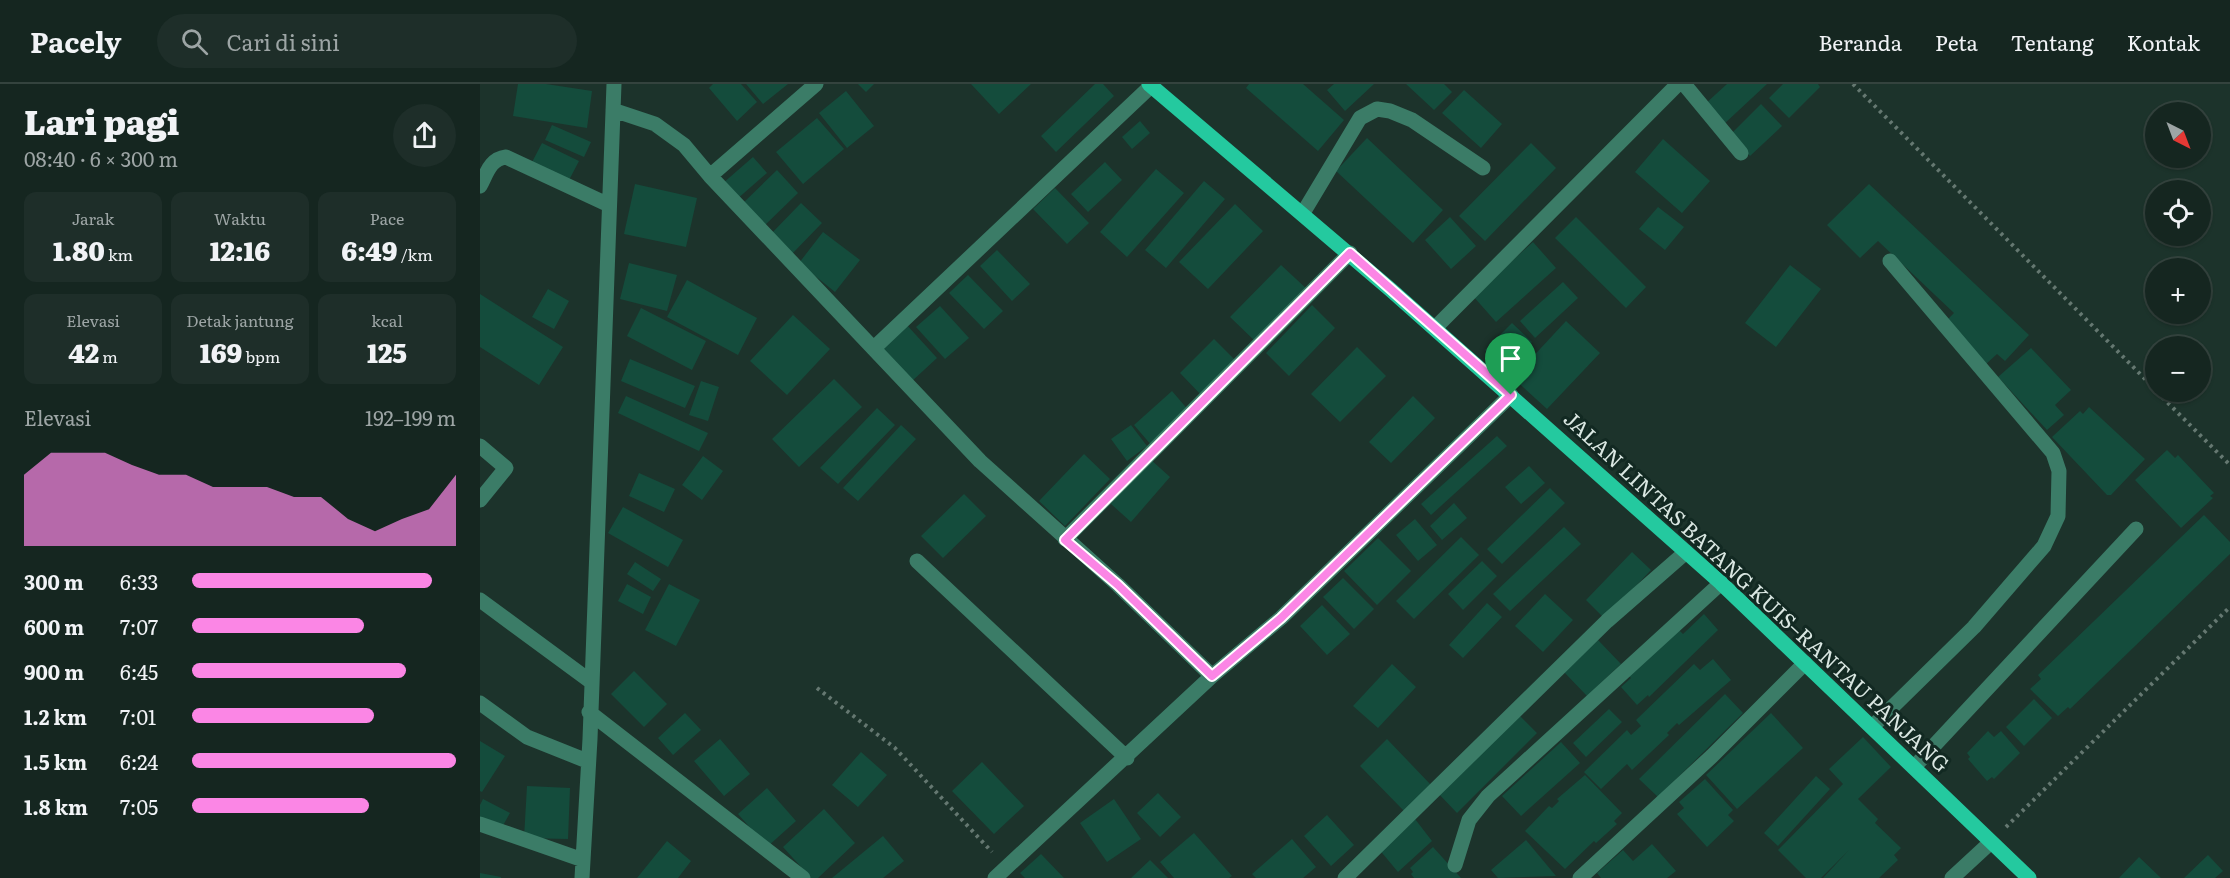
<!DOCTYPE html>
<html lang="id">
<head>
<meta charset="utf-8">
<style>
  body { margin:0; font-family:Literata,serif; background:#1e2e29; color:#f1f3f6; height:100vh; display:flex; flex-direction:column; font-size:22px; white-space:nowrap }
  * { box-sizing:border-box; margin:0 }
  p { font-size:20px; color:#9da5a5 }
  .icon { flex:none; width:33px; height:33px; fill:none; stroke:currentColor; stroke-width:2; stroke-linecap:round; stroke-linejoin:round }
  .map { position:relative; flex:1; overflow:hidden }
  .side { display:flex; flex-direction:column; background:#152620; width:480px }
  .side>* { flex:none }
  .needle { width:39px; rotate:138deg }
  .buttons { position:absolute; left:1665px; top:18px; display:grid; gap:12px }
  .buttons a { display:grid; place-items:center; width:66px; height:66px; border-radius:50%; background:#152620; box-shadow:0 2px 4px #0004,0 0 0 2px #34433e; font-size:30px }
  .pin { position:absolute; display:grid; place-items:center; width:51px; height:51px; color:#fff; margin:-62px -26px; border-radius:50% 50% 50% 0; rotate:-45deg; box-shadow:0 0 6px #0007 }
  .pin .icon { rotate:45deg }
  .round { display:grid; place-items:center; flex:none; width:63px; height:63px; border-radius:32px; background:#1e2e29 }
  .overview { display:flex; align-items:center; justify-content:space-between; height:102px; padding:0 24px }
  h1 { font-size:33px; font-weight:800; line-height:45px }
  .metrics { display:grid; grid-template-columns:repeat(3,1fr); gap:9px; height:102px; padding:6px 24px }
  .metrics div { display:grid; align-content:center; border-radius:12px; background:#1e2e29; text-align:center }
  .metrics b { font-size:26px; font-weight:800 }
  .metrics small { font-size:16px; font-weight:400 }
  .metrics p { font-size:16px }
  .chart { height:168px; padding:12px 24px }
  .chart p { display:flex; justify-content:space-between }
  .chart svg { width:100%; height:108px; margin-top:6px; fill:#fb86e5; opacity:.7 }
  ul { padding:0 24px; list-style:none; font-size:20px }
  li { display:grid; grid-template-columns:96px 72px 1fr; align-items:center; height:45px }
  li i { height:15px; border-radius:8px; background:#fb86e5 }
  header { display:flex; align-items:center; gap:36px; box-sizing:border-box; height:84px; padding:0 30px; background:#152620; border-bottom:2px solid #34433e }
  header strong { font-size:28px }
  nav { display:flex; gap:33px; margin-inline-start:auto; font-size:21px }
  .search { width:420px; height:54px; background:#1e2e29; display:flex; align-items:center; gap:15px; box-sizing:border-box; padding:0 21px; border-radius:33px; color:#9da5a5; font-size:22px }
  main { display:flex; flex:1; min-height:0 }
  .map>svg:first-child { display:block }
</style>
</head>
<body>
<header>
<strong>Pacely</strong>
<div class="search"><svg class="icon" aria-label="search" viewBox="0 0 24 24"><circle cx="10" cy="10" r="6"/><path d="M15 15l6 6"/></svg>Cari di sini</div>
<nav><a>Beranda</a><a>Peta</a><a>Tentang</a><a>Kontak</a></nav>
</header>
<main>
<section class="side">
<div class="overview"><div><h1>Lari pagi</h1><p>08:40 · 6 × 300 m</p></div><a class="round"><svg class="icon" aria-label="share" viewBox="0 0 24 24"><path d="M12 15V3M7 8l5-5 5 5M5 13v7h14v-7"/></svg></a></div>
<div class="metrics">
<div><p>Jarak</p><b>1.80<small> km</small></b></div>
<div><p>Waktu</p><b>12:16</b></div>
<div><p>Pace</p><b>6:49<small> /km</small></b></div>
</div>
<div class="metrics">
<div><p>Elevasi</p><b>42<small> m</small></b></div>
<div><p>Detak jantung</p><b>169<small> bpm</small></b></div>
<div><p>kcal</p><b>125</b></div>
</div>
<div class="chart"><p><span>Elevasi</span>192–199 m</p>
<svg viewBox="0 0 160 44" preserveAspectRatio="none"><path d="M0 44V15L10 6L20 6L30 6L40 11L50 15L60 15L70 20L80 20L90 20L100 24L110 24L120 33L130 38L140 33L150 29L160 15V44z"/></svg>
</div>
<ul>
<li><b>300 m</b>6:33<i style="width:91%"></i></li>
<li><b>600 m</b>7:07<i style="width:65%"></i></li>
<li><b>900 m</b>6:45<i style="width:81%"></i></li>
<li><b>1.2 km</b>7:01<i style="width:69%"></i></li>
<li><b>1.5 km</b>6:24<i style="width:100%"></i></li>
<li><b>1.8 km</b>7:05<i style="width:67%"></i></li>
</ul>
</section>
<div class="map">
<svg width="1750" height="794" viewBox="0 0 1750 794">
  <rect width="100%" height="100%" fill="#1c332b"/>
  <!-- building -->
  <path fill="#144c3c" d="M38 0H66L112 7 107 44 33 32Z
    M233 0H261L277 18 257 37 229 4Z
    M266 0H308L283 20Z
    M378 0H394L386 8Z
    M491 0H551L519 30Z
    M615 0H623L634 12 576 68 561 52Z
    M769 0H823L864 36 838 67 766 4Z
    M854 0H894L865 27 847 6Z
    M926 0H964L972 8 954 26Z
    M1247 0H1287L1243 41 1224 21Z
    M1303 0H1338L1340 3 1309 34 1289 14Z
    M984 6 1022 40 1001 64 962 29Z
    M366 7 394 42 367 64 339 29Z
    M1281 20 1302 42 1270 72 1250 51Z
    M337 34 364 65 323 100 296 68Z
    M660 37 670 49 652 65 642 53Z
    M72 41 111 58 104 73 65 56Z
    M887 54 963 126 933 159 856 87Z
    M1183 55 1230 97 1202 129 1155 88Z
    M62 59 99 77 87 100 50 82Z
    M1051 59 1076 84 1005 157 979 132Z
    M273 73 287 89 256 116 242 100Z
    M625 78 642 96 608 128 591 110Z
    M676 85 704 109 647 173 620 148Z
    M297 86 318 109 282 144 261 121Z
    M724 97 745 115 686 184 665 166Z
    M155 100 217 114 206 163 144 150Z
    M1389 100 1549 251 1525 277 1517 270 1505 281 1467 236 1474 229 1398 157 1380 174 1347 141Z
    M575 104 609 139 587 160 553 125Z
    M321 119 342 139 310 172 289 152Z
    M755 120 783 147 728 205 699 178Z
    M1178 123 1204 143 1185 166 1159 145Z
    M970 133 996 162 971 185 945 156Z
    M1096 133 1166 203 1146 224 1075 154Z
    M343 148 380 176 355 208 319 179Z
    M1053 158 1076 184 1016 238 993 212Z
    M517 166 550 200 532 217 500 182Z
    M149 179 197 191 187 227 140 215Z
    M801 181 829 207 778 260 750 233Z
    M1310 181 1341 205 1296 263 1265 239Z
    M488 191 523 227 504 245 469 209Z
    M207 196 277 234 258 271 187 233Z
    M1083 198 1098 214 1055 254 1040 237Z
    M68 205 89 217 74 245 52 233Z
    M0 210 83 263 59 301 0 263Z
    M832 221 855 244 809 292 786 269Z
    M460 222 489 254 465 275 436 243Z
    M161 224 226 257 212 286 147 252Z
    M313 231 350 265 307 311 270 277Z
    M1086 237 1120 269 1067 325 1033 294Z
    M425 239 457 274 431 298 398 264Z
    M1032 239 1052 258 1025 286 1005 266Z
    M734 255 758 279 723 313 700 289Z
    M877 263 906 292 860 338 831 310Z
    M1551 264 1591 306 1575 321 1584 331 1567 346 1518 293Z
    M150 275 215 302 205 324 141 297Z
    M354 295 382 323 319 383 292 355Z
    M221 297 239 303 228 337 209 331Z
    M692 307 710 328 672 362 654 341Z
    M146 312 228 349 219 367 138 329Z
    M933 312 955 334 911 379 889 358Z
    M1609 323 1665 375 1631 411H1627L1572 353 1600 327 1603 330Z
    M397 324 415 341 358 400 340 384Z
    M421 341 436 355 378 417 363 404Z
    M651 341 667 362 647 377 631 355Z
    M1017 352 1027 362 951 431 941 420Z
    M1687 366 1695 374 1698 371 1734 409 1730 412 1733 414 1701 444 1655 396Z
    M604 370 630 395 585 442 559 417Z
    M223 372 243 387 222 416 202 401Z
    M670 375 690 393 651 438 631 420Z
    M1049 382 1065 399 1041 420 1025 403Z
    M159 389 195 405 184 428 149 412Z
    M1070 404 1085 419 1022 480 1007 465Z
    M484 410 506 432 463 474 441 452Z
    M974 419 987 434 962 456 950 442Z
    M143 423 203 456 188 483 128 449Z
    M1724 431 1750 458V470L1590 625 1588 623 1578 632 1550 605 1561 595 1558 591Z
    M935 435 957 461 938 477 916 451Z
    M1084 443 1101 460 1030 527 1013 510Z
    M981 453 999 471 934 535 916 517Z
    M898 454 931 487 897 521 864 487Z
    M1152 468 1171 486 1125 535 1106 516Z
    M1002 477 1017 492 983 526 968 510Z
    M155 478 181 495 173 507 147 490Z
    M863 494 894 525 874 545 843 513Z
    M147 500 171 513 163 530 138 517Z
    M189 500 220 516 196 562 165 546Z
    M1065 510 1093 536 1063 568 1035 542Z
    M1007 519 1022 533 983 574 969 561Z
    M842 521 870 550 847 571 820 542Z
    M1224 530 1238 546 1169 613 1168 611 1157 621 1141 603 1151 594 1148 591 1197 544 1203 550Z
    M1118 556 1141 580 1107 612 1084 588Z
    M1233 575 1251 596 1199 641 1197 639 1187 649 1189 651 1152 686 1147 680 1121 705 1104 688 1147 646 1151 651 1161 642 1156 636 1214 580 1220 586Z
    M912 580 936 603 898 644 873 622Z
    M154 587 187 620 164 643 131 610Z
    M1245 610 1263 629 1178 713 1159 695Z
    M1554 615 1572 634 1544 662 1526 643Z
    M1129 625 1142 638 1106 673 1093 659Z
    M1035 627 1057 649 977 729 956 707Z
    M205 629 221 646 193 671 178 654Z
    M1291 629 1323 664 1257 725 1226 691Z
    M1508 647 1514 653 1521 647 1540 669 1514 695 1512 693 1507 697 1488 675 1490 673 1487 669Z
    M1383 653 1411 683 1378 715 1398 735 1395 739 1421 764 1414 771 1418 776 1399 794H1343L1369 766 1341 794H1326L1298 766 1363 700 1349 685Z
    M240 655 270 690 244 712 214 677Z
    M907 655 951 701 924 727 880 682Z
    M0 657 25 672 2 708 0 707Z
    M1081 658 1100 679 1041 732 1022 712Z
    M381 668 407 691 378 723 352 701Z
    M502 678 544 722 514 750 472 707Z
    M1105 691 1142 729 1134 737 1137 740 1116 759 1114 757 1085 785 1045 747 1069 722 1072 724 1079 717 1077 715Z
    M1336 692 1350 705 1298 762 1284 749Z
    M1225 695 1253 726 1248 731 1254 737 1227 763 1197 730 1204 724 1199 718Z
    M47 702 90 704 88 755 44 754Z
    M287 704 316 737 287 763 258 730Z
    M678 709 701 733 680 753 657 729Z
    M3 715 30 729 21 745 0 734V721Z
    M634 715 661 755 627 778 600 739Z
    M344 725 375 759 338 794H331L303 763Z
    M847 731 874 761 851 782 824 752Z
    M935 735 952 757 918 788 898 764Z
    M714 749 752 792 749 794H694L680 778Z
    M403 752 424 777 403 794H352Z
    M812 755 836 783 823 794H776L772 790Z
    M1046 756 1076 792 1018 794 1011 786Z
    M187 757 211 777 198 794H157Z
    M1172 760 1196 787 1187 794H1121L1117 789 1143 766 1153 777Z
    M953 763 981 794H934L931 790 933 788 930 784Z
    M561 770 584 794H545L540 789Z
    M1728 771 1743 787 1735 794H1704Z
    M1659 773 1681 794H1639Z
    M670 776 688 794H651Z
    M0 789 21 793V794H0Z"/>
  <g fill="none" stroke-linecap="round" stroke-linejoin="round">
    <!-- path -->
    <path stroke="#657871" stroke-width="4" stroke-dasharray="3 4.5" stroke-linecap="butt" d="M1373 0 1676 306
      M1677 308 1750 381
      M337 604 415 664 512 768
      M1526 743 1750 523"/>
    <!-- minor -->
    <path stroke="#3b7c67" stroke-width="15" d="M1204 0 1261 69
      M133 26 175 40 204 61 230 92 500 377 638 501 732 592
      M230 92 336 0
      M0 102C7 89 10 75 26 73L129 121
      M823 129 880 34 897 25 910 27 932 36 1003 84
      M955 244 1198 0
      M394 264 671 2
      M0 362 26 384 0 416
      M585 455 870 169
      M437 477 647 674
      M0 516 110 597
      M0 619 47 653 107 677
      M109 628 323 794
      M1392 643 1494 543 1564 462 1578 432 1579 387 1573 369 1410 177
      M1435 682 1656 445
      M0 740 103 776
      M975 781 989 736 1008 712 1241 499
      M102 794 110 655 134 0
      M515 794 732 592 801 534 1031 311
      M865 794 1127 537 1206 468
      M1100 794 1232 672 1325 579
      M1472 794 1511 758"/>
    <!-- major -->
    <path stroke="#24c99f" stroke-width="15" d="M669 0 911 206 1241 499 1549 794"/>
  </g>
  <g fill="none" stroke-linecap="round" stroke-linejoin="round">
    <defs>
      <path id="route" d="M870 169 1031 311 801 534 732 592 638 501 585 456Z"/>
    </defs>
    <!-- route casing -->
    <use href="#route" stroke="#fff" stroke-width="12"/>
    <!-- route -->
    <use href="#route" stroke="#fb86e5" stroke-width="8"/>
  </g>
  <g text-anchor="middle" stroke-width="6" stroke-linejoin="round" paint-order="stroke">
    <!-- street labels -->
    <g font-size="21" fill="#dae7e2" stroke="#122922">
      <text transform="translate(1276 508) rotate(43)" y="7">JALAN LINTAS BATANG KUIS–RANTAU PANJANG</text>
    </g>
  </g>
</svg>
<div class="buttons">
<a><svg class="needle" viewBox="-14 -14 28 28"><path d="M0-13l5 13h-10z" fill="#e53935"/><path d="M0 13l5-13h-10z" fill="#9da5a5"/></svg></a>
<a><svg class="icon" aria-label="locate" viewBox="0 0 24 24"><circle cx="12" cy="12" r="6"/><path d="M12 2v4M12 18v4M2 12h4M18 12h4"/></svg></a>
<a>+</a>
<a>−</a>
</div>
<div class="pin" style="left:1031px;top:311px;background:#1e9e55"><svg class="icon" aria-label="arrive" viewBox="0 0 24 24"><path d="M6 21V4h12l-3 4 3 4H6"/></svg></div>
</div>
</main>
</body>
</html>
